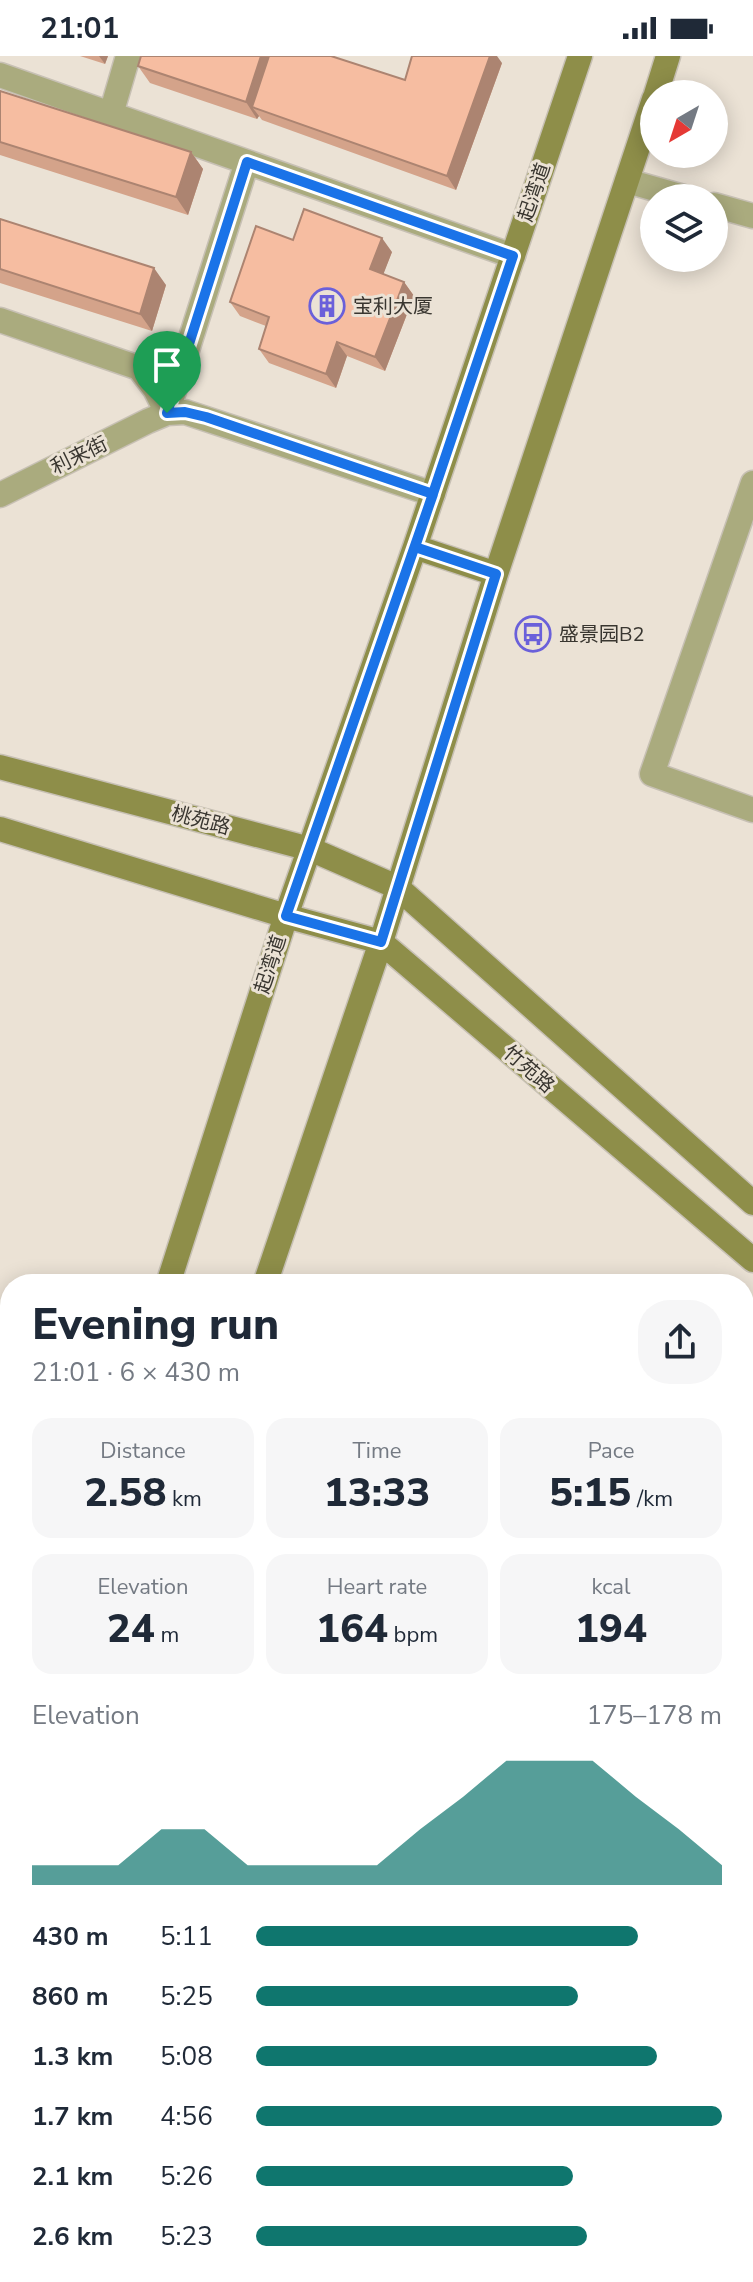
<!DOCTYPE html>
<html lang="en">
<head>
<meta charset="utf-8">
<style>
  body { margin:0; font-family:"Nunito Sans","Noto Sans SC",sans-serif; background:#f6f6f7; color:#1f2937; height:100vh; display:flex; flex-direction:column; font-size:30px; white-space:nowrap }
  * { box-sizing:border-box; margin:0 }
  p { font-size:26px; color:#747a83 }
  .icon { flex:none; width:44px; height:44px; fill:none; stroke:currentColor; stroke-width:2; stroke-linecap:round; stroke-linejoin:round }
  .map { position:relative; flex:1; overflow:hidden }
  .panel { position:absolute; left:0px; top:1218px; width:754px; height:1008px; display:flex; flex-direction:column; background:#fff; border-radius:32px 32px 0 0; box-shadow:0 4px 20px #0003 }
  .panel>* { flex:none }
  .needle { width:52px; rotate:219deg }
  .buttons { position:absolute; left:640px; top:24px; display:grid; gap:16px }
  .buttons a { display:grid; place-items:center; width:88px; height:88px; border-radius:50%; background:#fff; box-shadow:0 4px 20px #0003; font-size:40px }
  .pin { position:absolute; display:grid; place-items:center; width:68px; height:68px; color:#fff; margin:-82px -34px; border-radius:50% 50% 50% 0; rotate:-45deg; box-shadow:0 0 8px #0007 }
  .pin .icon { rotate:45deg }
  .round { display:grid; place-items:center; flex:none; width:84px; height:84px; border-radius:32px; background:#f6f6f7 }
  .summary { display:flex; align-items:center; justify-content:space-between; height:136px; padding:0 32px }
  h1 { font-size:44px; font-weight:800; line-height:60px }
  .stats { display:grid; grid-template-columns:repeat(3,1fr); gap:12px; height:136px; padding:8px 32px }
  .stats div { display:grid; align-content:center; border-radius:20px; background:#f6f6f7; text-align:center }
  .stats b { font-size:40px; font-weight:800 }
  .stats small { font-size:22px; font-weight:400 }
  .stats p { font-size:22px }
  .chart { height:224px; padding:16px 32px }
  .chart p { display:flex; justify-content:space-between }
  .chart svg { width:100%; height:144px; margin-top:8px; fill:#0f766e; opacity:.7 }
  ul { padding:0 32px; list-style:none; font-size:26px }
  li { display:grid; grid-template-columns:128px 96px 1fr; align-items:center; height:60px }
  li i { height:20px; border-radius:10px; background:#0f766e }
  .status { display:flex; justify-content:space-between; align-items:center; height:56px; padding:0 40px; background:#fff; direction:ltr }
  .status svg { height:22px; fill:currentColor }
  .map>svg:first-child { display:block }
</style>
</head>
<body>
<div class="status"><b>21:01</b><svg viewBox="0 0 49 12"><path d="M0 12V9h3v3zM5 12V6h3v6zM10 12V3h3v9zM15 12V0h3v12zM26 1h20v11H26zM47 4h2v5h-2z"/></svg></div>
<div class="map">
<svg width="753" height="2226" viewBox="0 0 753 2226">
  <rect width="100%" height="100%" fill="#ebe2d5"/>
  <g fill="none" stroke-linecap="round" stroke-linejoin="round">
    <defs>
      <path id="street" d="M0 19 513 200
        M111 58 128 0
        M627 125 687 142
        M714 149 753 160
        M0 264 139 312 155 333 167 357
        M167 357 247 106
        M753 427 652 718 753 754
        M0 439 148 365 167 357 185 356 433 438
        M744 1320 753 1311
        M744 1408 753 1417
        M744 1984 753 1992
        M0 2079 10 2083
        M351 2226 354 2216"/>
      <path id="secondary" d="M656 38 668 0
        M415 491 496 518
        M0 711 310 793 397 831 753 1147
        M0 773 286 860 381 886 753 1204
        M168 1228 286 860 415 491 580 0
        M265 1228 381 886 496 518 654 43
        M0 1753 10 1722
        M0 2003 10 1974"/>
    </defs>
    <!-- street casing -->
    <use href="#street" stroke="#c7c0b4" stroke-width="27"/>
    <!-- secondary casing -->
    <use href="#secondary" stroke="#c7c0b4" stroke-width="27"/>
    <!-- street -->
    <use href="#street" stroke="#aaab7e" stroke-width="24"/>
    <!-- secondary -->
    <use href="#secondary" stroke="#8e8e49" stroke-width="24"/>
  </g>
  <!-- wall -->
  <path fill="#d4a38a" d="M80 0H108L105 8Z
    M502 7 456 134 262 64 259 60 257 63 150 27 138 10 405 24Z
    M0 35 191 96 203 113 188 159 0 99Z
    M0 163 166 229 152 275 0 227Z
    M293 184 392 196 383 218 404 226 414 240 385 315 347 300 336 332 269 307 259 293 266 270 240 260 230 246Z"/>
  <!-- shaded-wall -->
  <path fill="#ac8471" d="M99 0H108L105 8Z
    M261 0H279L252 51 259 60 257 63 246 46Z
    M490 0H497L502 7 456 134 447 120Z
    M191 96 203 113 188 159 176 141Z
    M382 182 392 196 380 227 370 213Z
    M154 212 166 229 152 275 140 258Z
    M404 226 414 240 385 315 375 301Z
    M337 286 347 300 336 332 326 318Z"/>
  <!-- building -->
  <path fill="#f6bda1" stroke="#ac8471" stroke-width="2" d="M141 0H261L246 46 138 10Z
    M269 0H331L405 24 412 0H490L447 120 252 51Z
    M0 35 191 96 176 141 0 86Z
    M304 153 382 182 370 213 404 226 375 301 337 286 326 318 259 293 269 261 230 246 256 170 293 184Z
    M0 163 154 212 140 258 0 213Z"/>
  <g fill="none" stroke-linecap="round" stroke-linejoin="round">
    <defs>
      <path id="route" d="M167 357 185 356 206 361 433 438 286 860 381 886 496 518 415 491 513 200 247 106 167 357"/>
    </defs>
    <!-- route casing -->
    <use href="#route" stroke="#fff" stroke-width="16"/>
    <!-- route -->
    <use href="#route" stroke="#1a73e8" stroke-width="10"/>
  </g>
  <!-- icons -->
  <defs>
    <symbol id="building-ring" viewBox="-11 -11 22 22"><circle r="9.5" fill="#ebe2d5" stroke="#6a60da" stroke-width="1.5"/><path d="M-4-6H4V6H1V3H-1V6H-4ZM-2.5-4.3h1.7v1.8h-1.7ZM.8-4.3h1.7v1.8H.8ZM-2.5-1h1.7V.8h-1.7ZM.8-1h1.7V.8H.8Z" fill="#6a60da"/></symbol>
    <symbol id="bus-ring" viewBox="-11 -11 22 22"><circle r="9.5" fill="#ebe2d5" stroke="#6a60da" stroke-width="1.5"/><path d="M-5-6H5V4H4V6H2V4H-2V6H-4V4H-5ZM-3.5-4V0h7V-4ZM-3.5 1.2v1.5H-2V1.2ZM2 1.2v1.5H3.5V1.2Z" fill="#6a60da"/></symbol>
  </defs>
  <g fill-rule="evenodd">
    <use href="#building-ring" x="307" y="230" width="40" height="40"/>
    <use href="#bus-ring" x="513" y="558" width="40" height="40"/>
  </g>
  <g text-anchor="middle" stroke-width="6" stroke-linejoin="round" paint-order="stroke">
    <!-- street labels -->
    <g font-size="20" fill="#393630" stroke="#ebe2d5">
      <text transform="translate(534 136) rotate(-71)" y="7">起湾道</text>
      <text transform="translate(79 399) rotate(-26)" y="7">利来街</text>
      <text transform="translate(201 764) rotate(15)" y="7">桃苑路</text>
      <text transform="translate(270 908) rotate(-72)" y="7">起湾道</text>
      <text transform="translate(529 1013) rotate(41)" y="7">竹苑路</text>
    </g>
    <!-- poi labels -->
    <g font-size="20" fill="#393630" stroke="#ebe2d5" text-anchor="start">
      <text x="353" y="257">宝利大厦</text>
      <text x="559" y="585">盛景园B2</text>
    </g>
  </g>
</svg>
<div class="buttons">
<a><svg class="needle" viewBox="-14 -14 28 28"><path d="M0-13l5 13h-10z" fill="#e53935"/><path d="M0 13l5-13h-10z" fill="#747a83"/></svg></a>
<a><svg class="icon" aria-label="layers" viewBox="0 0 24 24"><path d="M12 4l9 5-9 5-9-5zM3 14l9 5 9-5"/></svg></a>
</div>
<div class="pin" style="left:167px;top:357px;background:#1e9e55"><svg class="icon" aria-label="arrive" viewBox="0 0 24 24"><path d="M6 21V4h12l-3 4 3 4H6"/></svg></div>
<section class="panel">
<div class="summary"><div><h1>Evening run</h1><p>21:01 · 6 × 430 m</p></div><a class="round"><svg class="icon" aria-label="share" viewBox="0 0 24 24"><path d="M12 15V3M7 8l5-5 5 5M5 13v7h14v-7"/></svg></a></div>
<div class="stats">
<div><p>Distance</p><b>2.58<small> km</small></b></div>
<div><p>Time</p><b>13:33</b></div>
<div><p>Pace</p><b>5:15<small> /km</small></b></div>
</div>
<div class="stats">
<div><p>Elevation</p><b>24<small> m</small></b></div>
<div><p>Heart rate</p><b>164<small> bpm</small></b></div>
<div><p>kcal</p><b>194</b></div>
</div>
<div class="chart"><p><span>Elevation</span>175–178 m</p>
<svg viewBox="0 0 160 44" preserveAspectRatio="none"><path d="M0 44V38L10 38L20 38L30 27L40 27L50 38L60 38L70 38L80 38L90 27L100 17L110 6L120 6L130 6L140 17L150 27L160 38V44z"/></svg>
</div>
<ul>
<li><b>430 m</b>5:11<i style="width:82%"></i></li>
<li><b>860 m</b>5:25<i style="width:69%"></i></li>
<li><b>1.3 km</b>5:08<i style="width:86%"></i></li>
<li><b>1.7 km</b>4:56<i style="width:100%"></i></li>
<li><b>2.1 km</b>5:26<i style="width:68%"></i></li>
<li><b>2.6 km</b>5:23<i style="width:71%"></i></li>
</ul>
</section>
</div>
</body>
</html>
